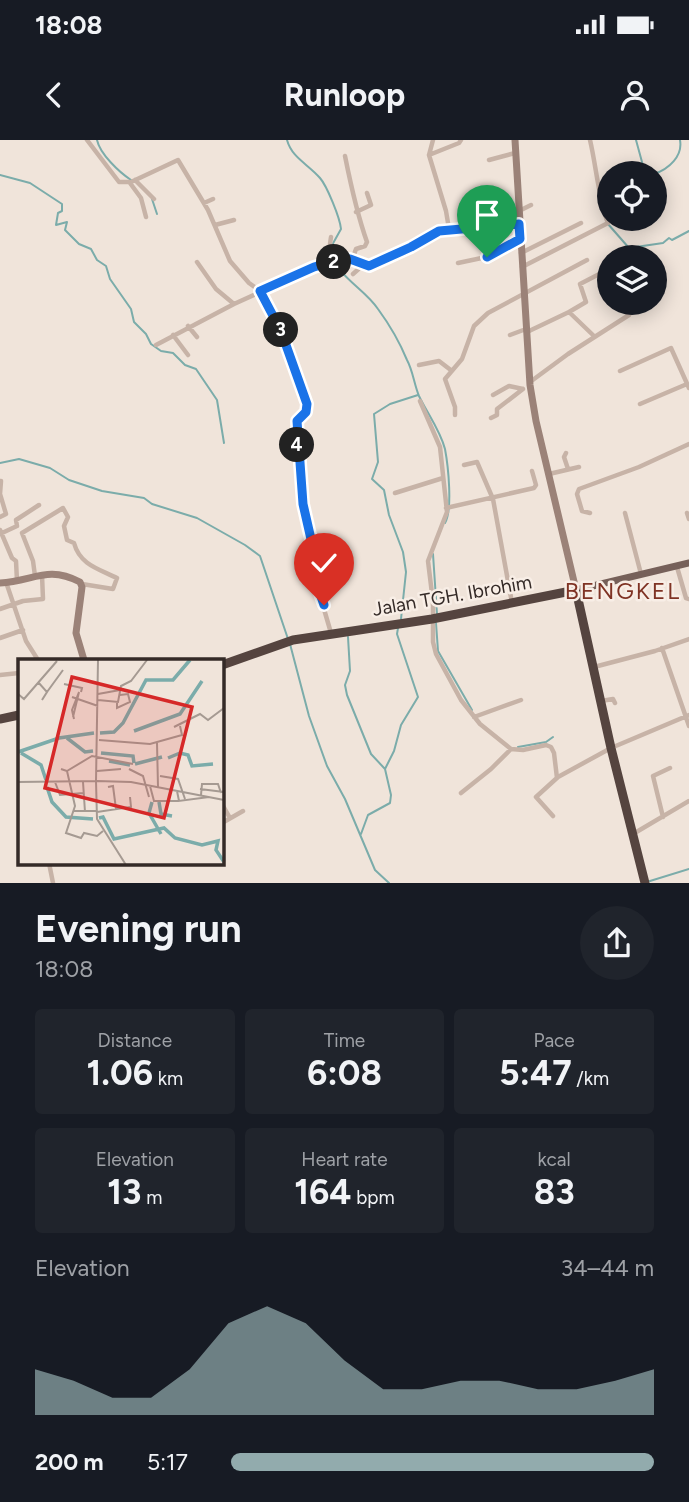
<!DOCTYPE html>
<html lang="en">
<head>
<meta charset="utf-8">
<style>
  body { margin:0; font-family:Figtree,sans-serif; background:#20242c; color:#f1f3f6; height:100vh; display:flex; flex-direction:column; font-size:26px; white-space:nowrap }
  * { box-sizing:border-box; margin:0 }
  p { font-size:23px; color:#9ea1a6 }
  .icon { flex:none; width:38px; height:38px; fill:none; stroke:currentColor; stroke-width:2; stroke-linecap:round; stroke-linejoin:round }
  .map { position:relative; height:743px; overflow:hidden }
  .panel { display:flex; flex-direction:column; background:#171b24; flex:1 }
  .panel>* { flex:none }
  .tools { position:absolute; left:597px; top:21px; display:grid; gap:14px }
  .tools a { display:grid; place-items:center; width:70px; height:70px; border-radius:50%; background:#171b24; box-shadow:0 4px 18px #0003; font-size:35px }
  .pin { position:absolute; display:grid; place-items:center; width:60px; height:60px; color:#fff; margin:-72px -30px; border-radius:50% 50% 50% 0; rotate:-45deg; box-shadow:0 0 7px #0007 }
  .pin .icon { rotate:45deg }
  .km { position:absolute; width:35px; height:35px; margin:-18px; border-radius:50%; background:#222; color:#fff; font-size:19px; line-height:35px; text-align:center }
  .round { display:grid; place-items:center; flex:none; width:74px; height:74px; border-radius:37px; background:#20242c }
  .overview { display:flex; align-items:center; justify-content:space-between; height:119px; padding:0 35px }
  h1 { font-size:38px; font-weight:700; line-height:52px }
  .stats { display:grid; grid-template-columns:repeat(3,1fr); gap:10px; height:119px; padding:7px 35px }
  .stats div { display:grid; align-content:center; border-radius:7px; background:#20242c; text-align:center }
  .stats b { font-size:35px; font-weight:700 }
  .stats small { font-size:19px; font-weight:400 }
  .stats p { font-size:19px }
  .chart { height:196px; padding:14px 35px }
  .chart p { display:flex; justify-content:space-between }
  .chart svg { width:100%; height:126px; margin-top:7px; fill:#92abad; opacity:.7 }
  ul { padding:0 35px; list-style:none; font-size:23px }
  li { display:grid; grid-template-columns:112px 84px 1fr; align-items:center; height:52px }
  li i { height:18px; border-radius:9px; background:#92abad }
  .status { display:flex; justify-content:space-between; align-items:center; height:49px; padding:0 35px; background:#171b24; direction:ltr }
  .status svg { height:19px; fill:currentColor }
  header { display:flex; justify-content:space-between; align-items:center; height:91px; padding:0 35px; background:#171b24; font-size:32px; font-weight:700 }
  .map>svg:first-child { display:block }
</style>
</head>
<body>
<div class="status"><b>18:08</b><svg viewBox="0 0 49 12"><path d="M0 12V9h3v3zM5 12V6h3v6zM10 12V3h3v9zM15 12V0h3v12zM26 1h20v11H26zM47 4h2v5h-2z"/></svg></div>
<header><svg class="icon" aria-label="back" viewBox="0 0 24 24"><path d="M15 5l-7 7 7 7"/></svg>Runloop<svg class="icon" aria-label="person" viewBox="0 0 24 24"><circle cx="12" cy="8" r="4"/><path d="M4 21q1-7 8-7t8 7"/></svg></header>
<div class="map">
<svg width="689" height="743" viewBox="0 0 689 743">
  <rect width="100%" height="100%" fill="#f0e4da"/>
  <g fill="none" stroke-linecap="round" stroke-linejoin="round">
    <!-- stream -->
    <path stroke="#7bacaa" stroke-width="2" d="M97 0C100 14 119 32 131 40
      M287 0C292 18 308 24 320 38 327 46 340 78 341 89L331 107
      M636 0 645 33
      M654 34C669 29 683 16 680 0
      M0 35 30 43 62 64V71L58 73 56 85 67 82 65 90 79 104 91 109 97 120 106 126 110 139 131 169 134 182 146 194 151 204 161 211 173 213 185 225 196 229 217 260 224 303
      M152 59 157 74
      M602 59 609 55
      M608 84 629 108 663 103 669 98 672 100 689 91
      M331 112C338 138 364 148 378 169 389 184 400 203 407 220 413 231 414 244 419 256 427 273 440 290 445 309 448 325 453 369 445 383
      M0 323 19 319 50 328 69 340 102 351 144 358 152 364 197 378 245 405 260 416 288 499
      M433 414 437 474
      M401 479 406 432 403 412 389 375 384 350 372 339 378 322 374 274 390 264 418 255
      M436 483 438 511 472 570
      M348 497 350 531 345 545 347 555 371 614 385 629
      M290 504 309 576 327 626 345 659 375 730 389 743
      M518 607 546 602 553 597
      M361 694 368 675 390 663 391 655 385 629 394 611 401 585 418 557 397 494 398 488
      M650 741 689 729"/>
    <!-- street -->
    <path stroke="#c7b3a7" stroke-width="4.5" d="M87 0 119 42H131L178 20 208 70 230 121 249 143 260 151 281 191 307 264 306 272 299 277 296 282 303 364 316 420V442L331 493
      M433 0 429 15 446 71 449 89
      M429 15 459 3 461 0
      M345 16C351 46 357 74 367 102L365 106 356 109 352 120
      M489 20 515 13
      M135 40 154 59
      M130 43 141 58 146 77
      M204 63 213 59
      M519 71 531 65
      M356 72 371 65 367 53
      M215 85 234 80
      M521 113 581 83
      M197 122 216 149 234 164 319 125 348 119 369 126 412 107 439 91 519 84
      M458 123 491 116 499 109 520 99
      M327 125 331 97
      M522 127 608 83C599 61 596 25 590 0
      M353 134 363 125
      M569 172 586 162 580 144 609 129
      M188 186 197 197
      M527 192 569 172 595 197
      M173 195 188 215
      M510 195 526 189
      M156 205 234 164
      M419 225 439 221 452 231
      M620 231 671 208 689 248
      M530 242 568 214 629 175 622 165
      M493 255 509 246 523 249
      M420 261 440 307 447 372 428 421 433 462V502L436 514 461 560 480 584 511 609 523 610 546 605 551 607 554 613 557 638
      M640 264 687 244
      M455 275V267L445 239 462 219 474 186 488 173 587 120
      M491 278 497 275V269L523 249
      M566 313 564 317 568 329
      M464 325 477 322 493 359 512 463
      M549 334 579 327
      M395 353 443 338
      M446 368 534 348 536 345 532 331
      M590 373 582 371 577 354 579 349 639 327 689 304
      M625 373 641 434
      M687 373 689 379
      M0 377 6 374 0 354 1 341
      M0 390 12 418 16 421 17 441
      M2 393 17 386 16 380 39 365
      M677 427 686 458 689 459
      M35 436 33 421 22 393 63 368 68 377 64 386 67 400 74 403C80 425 99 429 117 438L113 449 82 444
      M6 442 26 501 38 520
      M0 469 23 461 43 459 42 435
      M0 498 23 490
      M662 508 689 586
      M594 527 655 511 689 499
      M0 535 19 533
      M601 561 613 559 615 563
      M474 577 521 560
      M461 653 491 629 511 609
      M222 664 230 678
      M553 676 536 657 558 637 611 608 689 575
      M663 677 653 636 670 628
      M222 683 243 671
      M633 694 689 661
      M49 723 53 743"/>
    <!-- secondary -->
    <path stroke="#9b8278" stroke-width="7" d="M515 0 530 245 536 281 576 450
      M0 443C34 441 47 425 80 442L82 447 76 493 84 520"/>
    <!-- primary -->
    <path stroke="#766059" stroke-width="7" d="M576 450 689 423"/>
    <!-- highway -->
    <path stroke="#55443f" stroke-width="9" d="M222 525 293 500 432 479 576 450 611 608 645 743
      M0 579 19 575"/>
  </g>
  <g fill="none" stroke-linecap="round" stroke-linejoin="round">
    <defs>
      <path id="route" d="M324 465 316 442V421L303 364 297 281 306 272 307 264 281 191 260 151 314 127 342 119H350L369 126 411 107 439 91 519 84 520 99 487 117"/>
    </defs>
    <!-- route casing -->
    <use href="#route" stroke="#fff" stroke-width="14"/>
    <!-- route -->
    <use href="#route" stroke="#1a73e8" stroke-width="9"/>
  </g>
  <g text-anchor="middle" stroke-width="5" stroke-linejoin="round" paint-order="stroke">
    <!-- street labels -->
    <g font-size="19" fill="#342a27" stroke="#f8eee6">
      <text transform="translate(452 455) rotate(-10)" y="7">Jalan TGH. Ibrohim</text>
    </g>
    <!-- quarter labels -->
    <g font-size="23" letter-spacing="2" fill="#7f3324" stroke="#f8eee6">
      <text x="623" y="459">BENGKEL</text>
    </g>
  </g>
  <!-- overview -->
  <g transform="translate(18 519)">
    <rect width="206" height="206" fill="#f0e4da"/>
    <path fill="none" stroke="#7bacaa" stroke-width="3.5" d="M116 72 162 55 184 22M82 74 96 73 105 64 128 21H155L172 1M49 79 67 93 75 92M0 93 41 79 76 74M3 94 23 106 28 121M83 94 115 97 116 104M150 99 162 94 170 96 174 107 195 105M91 102 112 106M117 105 144 98M29 128 34 143 48 158 75 160M134 143 131 154 143 175M141 143 143 155 154 157M81 159 85 158 96 180 146 169 157 179 184 186 200 182 198 191 206 203"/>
    <path fill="none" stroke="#a59a92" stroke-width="2" d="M20 23 29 33 24 41M46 25 64 29 63 33M29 33 45 11M0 35 6 40 39 2M80 35 102 31M54 38 80 47M80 41 100 43 103 27 113 22 129 1M99 43V49L112 43 110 35 102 36M55 58 61 33M56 60 54 51 61 33M156 68 182 55 190 61 206 49M81 81 132 85 164 76 162 67M139 84 140 128M43 110 49 112 57 147 48 174 63 179 66 174 79 177 85 172M111 110 125 117 131 138M49 112 74 97 115 105M79 112 103 110M142 117 160 120 167 140M78 122 79 160 108 206M79 122 113 123 206 141M0 123 78 122 80 1M37 123 42 136 65 134M65 123 67 153M132 127 136 142H161M90 128 95 127 98 150M182 130 206 133M159 132 161 142 191 138M183 136 184 125H200L203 134M56 152H78M79 153 113 148 112 138"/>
    <path fill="#d62828" fill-opacity="0.15" stroke="#d62828" stroke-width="3.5" d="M54 18 174 48 146 159 27 129Z"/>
    <rect width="206" height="206" fill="none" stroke="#342a27" stroke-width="3.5"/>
  </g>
</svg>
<div class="tools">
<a><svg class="icon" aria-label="locate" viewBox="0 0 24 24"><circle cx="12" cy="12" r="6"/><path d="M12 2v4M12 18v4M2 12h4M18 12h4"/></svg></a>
<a><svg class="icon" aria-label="layers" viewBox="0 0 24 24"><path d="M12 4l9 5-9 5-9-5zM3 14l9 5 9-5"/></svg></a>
</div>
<div class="pin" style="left:487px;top:117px;background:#1e9e55"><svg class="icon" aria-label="arrive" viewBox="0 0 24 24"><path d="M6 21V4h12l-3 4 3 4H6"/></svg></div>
<div class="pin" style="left:324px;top:465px;background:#d93025"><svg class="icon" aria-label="check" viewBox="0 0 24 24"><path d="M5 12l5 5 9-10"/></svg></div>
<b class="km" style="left:334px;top:122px">2</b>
<b class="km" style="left:281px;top:190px">3</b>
<b class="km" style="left:297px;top:305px">4</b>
</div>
<section class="panel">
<div class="overview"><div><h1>Evening run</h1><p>18:08</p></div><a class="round"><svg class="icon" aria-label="share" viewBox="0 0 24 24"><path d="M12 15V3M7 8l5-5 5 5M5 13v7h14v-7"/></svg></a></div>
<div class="stats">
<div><p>Distance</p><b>1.06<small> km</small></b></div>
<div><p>Time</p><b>6:08</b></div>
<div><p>Pace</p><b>5:47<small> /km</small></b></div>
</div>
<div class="stats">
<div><p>Elevation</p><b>13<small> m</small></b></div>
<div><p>Heart rate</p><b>164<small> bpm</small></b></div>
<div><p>kcal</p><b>83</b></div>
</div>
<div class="chart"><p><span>Elevation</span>34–44 m</p>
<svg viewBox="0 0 160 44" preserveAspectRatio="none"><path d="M0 44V28L10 32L20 38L30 38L40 28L50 12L60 6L70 12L80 25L90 35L100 35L110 32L120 32L130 35L140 35L150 32L160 28V44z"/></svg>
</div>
<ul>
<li><b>200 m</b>5:17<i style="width:100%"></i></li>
</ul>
</section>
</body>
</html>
